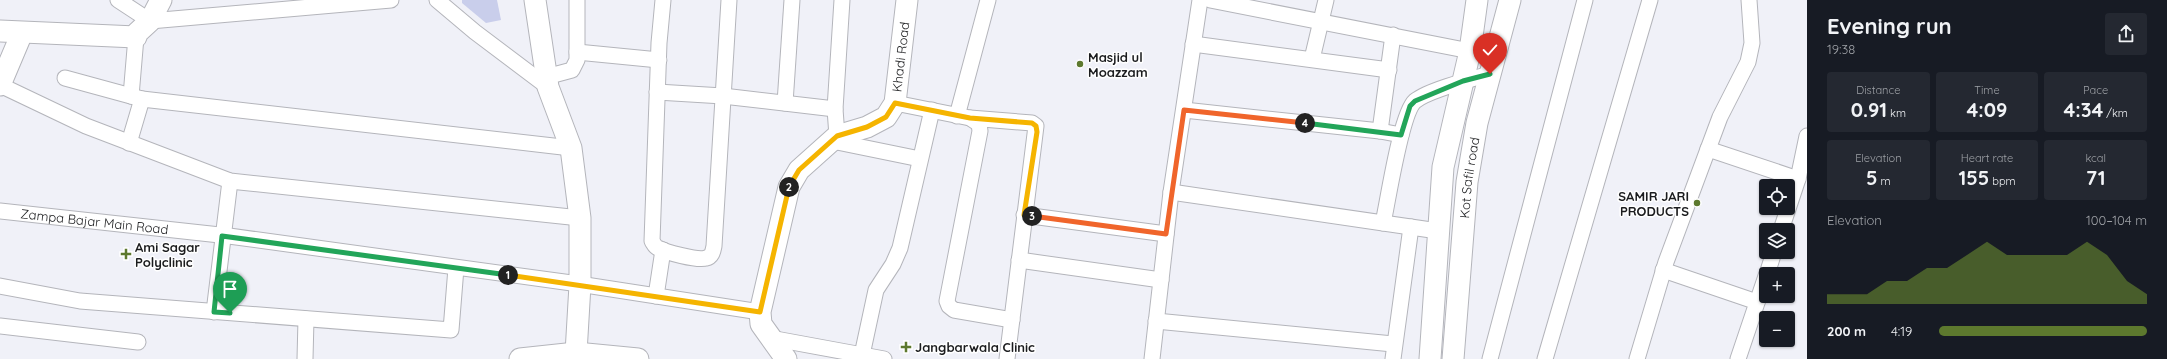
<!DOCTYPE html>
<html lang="en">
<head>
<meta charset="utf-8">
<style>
  body { margin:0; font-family:Quicksand,sans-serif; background:#242831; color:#f1f3f6; height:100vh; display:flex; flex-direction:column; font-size:15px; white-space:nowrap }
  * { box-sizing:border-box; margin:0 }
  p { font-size:13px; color:#9ea1a6 }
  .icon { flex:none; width:22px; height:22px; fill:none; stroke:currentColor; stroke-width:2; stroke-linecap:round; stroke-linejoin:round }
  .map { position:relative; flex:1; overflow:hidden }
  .details { display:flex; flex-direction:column; background:#171b24; width:360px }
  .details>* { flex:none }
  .buttons { position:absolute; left:1759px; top:179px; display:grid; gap:8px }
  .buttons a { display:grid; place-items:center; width:36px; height:36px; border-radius:4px; background:#171b24; box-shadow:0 1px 3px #0004; font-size:20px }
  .pin { position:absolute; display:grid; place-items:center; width:34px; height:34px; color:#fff; margin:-41px -17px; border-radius:50% 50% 50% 0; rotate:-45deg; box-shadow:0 0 4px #0007 }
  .pin .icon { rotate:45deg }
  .km { position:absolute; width:20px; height:20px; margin:-10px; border-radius:50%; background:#222; color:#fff; font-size:11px; line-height:20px; text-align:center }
  .round { display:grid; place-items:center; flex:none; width:42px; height:42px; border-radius:4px; background:#242831 }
  .overview { display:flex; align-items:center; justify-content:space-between; height:68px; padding:0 20px }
  h1 { font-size:22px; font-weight:800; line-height:30px }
  .figures { display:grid; grid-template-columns:repeat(3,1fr); gap:6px; height:68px; padding:4px 20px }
  .figures div { display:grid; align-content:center; border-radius:4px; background:#242831; text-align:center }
  .figures b { font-size:20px; font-weight:800 }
  .figures small { font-size:11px; font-weight:400 }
  .figures p { font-size:11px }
  .chart { height:112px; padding:8px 20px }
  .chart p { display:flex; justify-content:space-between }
  .chart svg { width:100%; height:72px; margin-top:4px; fill:#5d792e; opacity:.7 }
  ul { padding:0 20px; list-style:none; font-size:13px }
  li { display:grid; grid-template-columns:64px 48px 1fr; align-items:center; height:30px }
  li i { height:10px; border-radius:5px; background:#5d792e }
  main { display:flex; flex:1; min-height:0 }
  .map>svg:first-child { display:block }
</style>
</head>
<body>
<main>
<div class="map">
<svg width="1807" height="359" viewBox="0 0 1807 359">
  <rect width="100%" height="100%" fill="#f0f1f8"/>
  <!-- green -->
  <path fill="#c9ceeb" d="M462 0H497L501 20 486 23 462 3Z"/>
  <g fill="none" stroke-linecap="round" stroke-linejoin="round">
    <defs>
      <g id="street">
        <path d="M118 0 150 21 391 0"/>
        <path d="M437 0 475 32 548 87"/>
        <path d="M663 0 659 43 652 241C654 244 655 247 658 248 665 252 698 261 706 258 712 257 713 251 714 246L729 0"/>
        <path d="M1210 0 1470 51"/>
        <path d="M1193 44 1389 70"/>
        <path d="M577 52 659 60"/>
        <path d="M1312 59 1326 0"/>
        <path d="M546 77 572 70 577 60V0"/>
        <path d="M65 78 131 96"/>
        <path d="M0 85 86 126 230 181 580 218"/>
        <path d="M657 92 723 96 835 109"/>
        <path d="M142 99 571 148"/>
        <path d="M785 103 792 0"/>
        <path d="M895 103 970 118 979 124 980 131 947 301 949 306 954 310 1012 320"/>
        <path d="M1184 110 1380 131 1401 135"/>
        <path d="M957 116 988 0"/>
        <path d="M970 118 1032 123 1036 126 1007 359"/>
        <path d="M1380 131 1393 35"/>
        <path d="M837 136 835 109 842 0"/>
        <path d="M832 141 920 159"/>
        <path d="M129 143 142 99 131 96 136 37"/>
        <path d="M1708 149 1798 179"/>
        <path d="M1171 192 1438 231"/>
        <path id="s1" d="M0 211 229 236 579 284 760 312"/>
        <path d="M1024 215 1166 234"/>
        <path d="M1383 223C1388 201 1401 113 1415 101 1429 90 1472 79 1490 74"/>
        <path d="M1781 230 1798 179 1807 136"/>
        <path d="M1019 260 1161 280"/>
        <path d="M1663 270 1757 302"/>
        <path d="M1767 274 1774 252"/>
        <path d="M0 286 80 301 451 330 456 268"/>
        <path d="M656 296 663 250"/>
        <path d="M214 312 230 181"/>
        <path d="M1156 321 1393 344"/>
        <path d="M0 326 138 342"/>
        <path d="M770 338 884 359"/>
        <path d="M862 355 876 290 893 264 900 248 932 110"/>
        <path d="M305 359 306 319"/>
        <path d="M1152 359 1171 192 1200 0"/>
        <path d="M1393 359 1411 227"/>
        <path d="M1490 359 1585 0"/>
        <path d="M1545 359 1650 0"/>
        <path d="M1637 359 1666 262 1720 117 1748 62 1752 43 1749 0"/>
        <path d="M1738 359 1766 276"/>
      </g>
      <g id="secondary">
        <path d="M535 0 548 87 571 148 580 218V285L576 353"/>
        <path d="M0 31 136 37 137 33 150 21 161 0"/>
        <path d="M0 85 22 33"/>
        <path d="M520 359 576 353 638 359"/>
        <path id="s2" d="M786 359 761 324 760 312 789 187 799 170 837 136 867 127 886 117 895 103 907 0"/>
        <path d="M1430 359 1443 167 1470 51 1477 0"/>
        <path id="s3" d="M1453 359 1467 182 1477 123 1510 0"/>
      </g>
    </defs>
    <!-- street casing -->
    <use href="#street" stroke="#b4b5bb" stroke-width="17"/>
    <!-- secondary casing -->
    <use href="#secondary" stroke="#b4b5bb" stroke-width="23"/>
    <!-- street -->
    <use href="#street" stroke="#fff" stroke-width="15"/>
    <!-- secondary -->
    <use href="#secondary" stroke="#fff" stroke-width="21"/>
  </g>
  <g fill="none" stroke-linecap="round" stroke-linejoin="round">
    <defs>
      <path id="split-1" d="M230 313 214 312 222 236 508 275"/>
      <path id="split-2" d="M508 275 760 312 789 187"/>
      <path id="split-3" d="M789 187 799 170 837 136 867 127 886 117 895 103 970 118 1032 123 1036 126 1037 132 1024 215 1032 216"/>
      <path id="split-4" d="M1032 216 1166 234 1184 110 1305 123"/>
      <path id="split-5" d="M1305 123 1401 135 1410 106 1415 101 1463 81 1490 74"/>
    </defs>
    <!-- split-1 casing -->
    <use href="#split-1" stroke="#fff" stroke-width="8"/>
    <!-- split-2 casing -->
    <use href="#split-2" stroke="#fff" stroke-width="8"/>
    <!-- split-3 casing -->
    <use href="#split-3" stroke="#fff" stroke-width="8"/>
    <!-- split-4 casing -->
    <use href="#split-4" stroke="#fff" stroke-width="8"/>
    <!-- split-5 casing -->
    <use href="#split-5" stroke="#fff" stroke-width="8"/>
    <!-- split-1 -->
    <use href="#split-1" stroke="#22a559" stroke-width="5"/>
    <!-- split-2 -->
    <use href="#split-2" stroke="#f5b400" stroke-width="5"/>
    <!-- split-3 -->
    <use href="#split-3" stroke="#f5b400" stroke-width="5"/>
    <!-- split-4 -->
    <use href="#split-4" stroke="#f0652b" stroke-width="5"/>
    <!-- split-5 -->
    <use href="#split-5" stroke="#22a559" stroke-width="5"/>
  </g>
  <!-- markers -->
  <g fill="#5d792e" stroke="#fff" stroke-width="1.5">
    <circle cx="1080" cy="64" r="4"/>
    <circle cx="1697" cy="203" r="4"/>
    <path d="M124 248h4v4h4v4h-4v4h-4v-4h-4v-4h4z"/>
    <path d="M904 341h4v4h4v4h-4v4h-4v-4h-4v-4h4z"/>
  </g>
  <g text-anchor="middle" stroke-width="3" stroke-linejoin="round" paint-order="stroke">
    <!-- street labels -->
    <g font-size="13" fill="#1b1c1e" stroke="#fff">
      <text dy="5" stroke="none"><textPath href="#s2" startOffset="370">Khadi Road</textPath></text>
      <text dy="5" stroke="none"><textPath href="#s3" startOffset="182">Kot Safil road</textPath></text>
      <text dy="5" stroke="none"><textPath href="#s1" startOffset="95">Zampa Bajar Main Road</textPath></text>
    </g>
    <!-- poi labels -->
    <g font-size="13" font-weight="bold" fill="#1b1c1e" stroke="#fff" text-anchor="start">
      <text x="1088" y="62">Masjid ul<tspan x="1088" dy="15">Moazzam</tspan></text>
      <text x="1689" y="201" text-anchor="end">SAMIR JARI<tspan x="1689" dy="15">PRODUCTS</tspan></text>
      <text x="135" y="252">Ami Sagar<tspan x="135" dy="15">Polyclinic</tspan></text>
      <text x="915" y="352">Jangbarwala Clinic</text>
    </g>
  </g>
</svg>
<div class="buttons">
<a><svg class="icon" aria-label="locate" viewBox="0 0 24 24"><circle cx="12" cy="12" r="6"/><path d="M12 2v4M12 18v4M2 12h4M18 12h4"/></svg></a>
<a><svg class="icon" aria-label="layers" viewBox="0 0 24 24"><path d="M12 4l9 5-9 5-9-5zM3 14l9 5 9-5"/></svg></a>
<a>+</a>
<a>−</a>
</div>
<div class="pin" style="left:230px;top:313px;background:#1e9e55"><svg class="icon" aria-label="arrive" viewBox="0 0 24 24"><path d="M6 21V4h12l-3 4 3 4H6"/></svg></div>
<div class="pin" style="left:1490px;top:74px;background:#d93025"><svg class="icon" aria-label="check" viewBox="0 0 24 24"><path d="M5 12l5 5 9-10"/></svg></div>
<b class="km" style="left:508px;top:275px">1</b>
<b class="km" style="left:789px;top:187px">2</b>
<b class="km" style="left:1032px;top:216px">3</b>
<b class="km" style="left:1305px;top:123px">4</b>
</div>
<section class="details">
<div class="overview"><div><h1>Evening run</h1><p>19:38</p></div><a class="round"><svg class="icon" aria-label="share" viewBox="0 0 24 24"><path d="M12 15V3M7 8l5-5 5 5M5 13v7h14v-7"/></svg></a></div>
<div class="figures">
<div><p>Distance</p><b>0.91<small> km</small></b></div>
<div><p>Time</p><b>4:09</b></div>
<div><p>Pace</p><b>4:34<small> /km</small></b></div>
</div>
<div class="figures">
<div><p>Elevation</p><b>5<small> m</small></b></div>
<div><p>Heart rate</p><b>155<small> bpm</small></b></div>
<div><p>kcal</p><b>71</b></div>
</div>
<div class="chart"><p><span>Elevation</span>100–104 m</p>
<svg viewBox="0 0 160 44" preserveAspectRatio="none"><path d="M0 44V38L10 38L20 38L30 30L40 30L50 22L60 22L70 14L80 6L90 14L100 14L110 14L120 14L130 6L140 14L150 30L160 38V44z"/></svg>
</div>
<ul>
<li><b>200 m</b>4:19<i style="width:100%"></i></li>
</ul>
</section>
</main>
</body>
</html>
